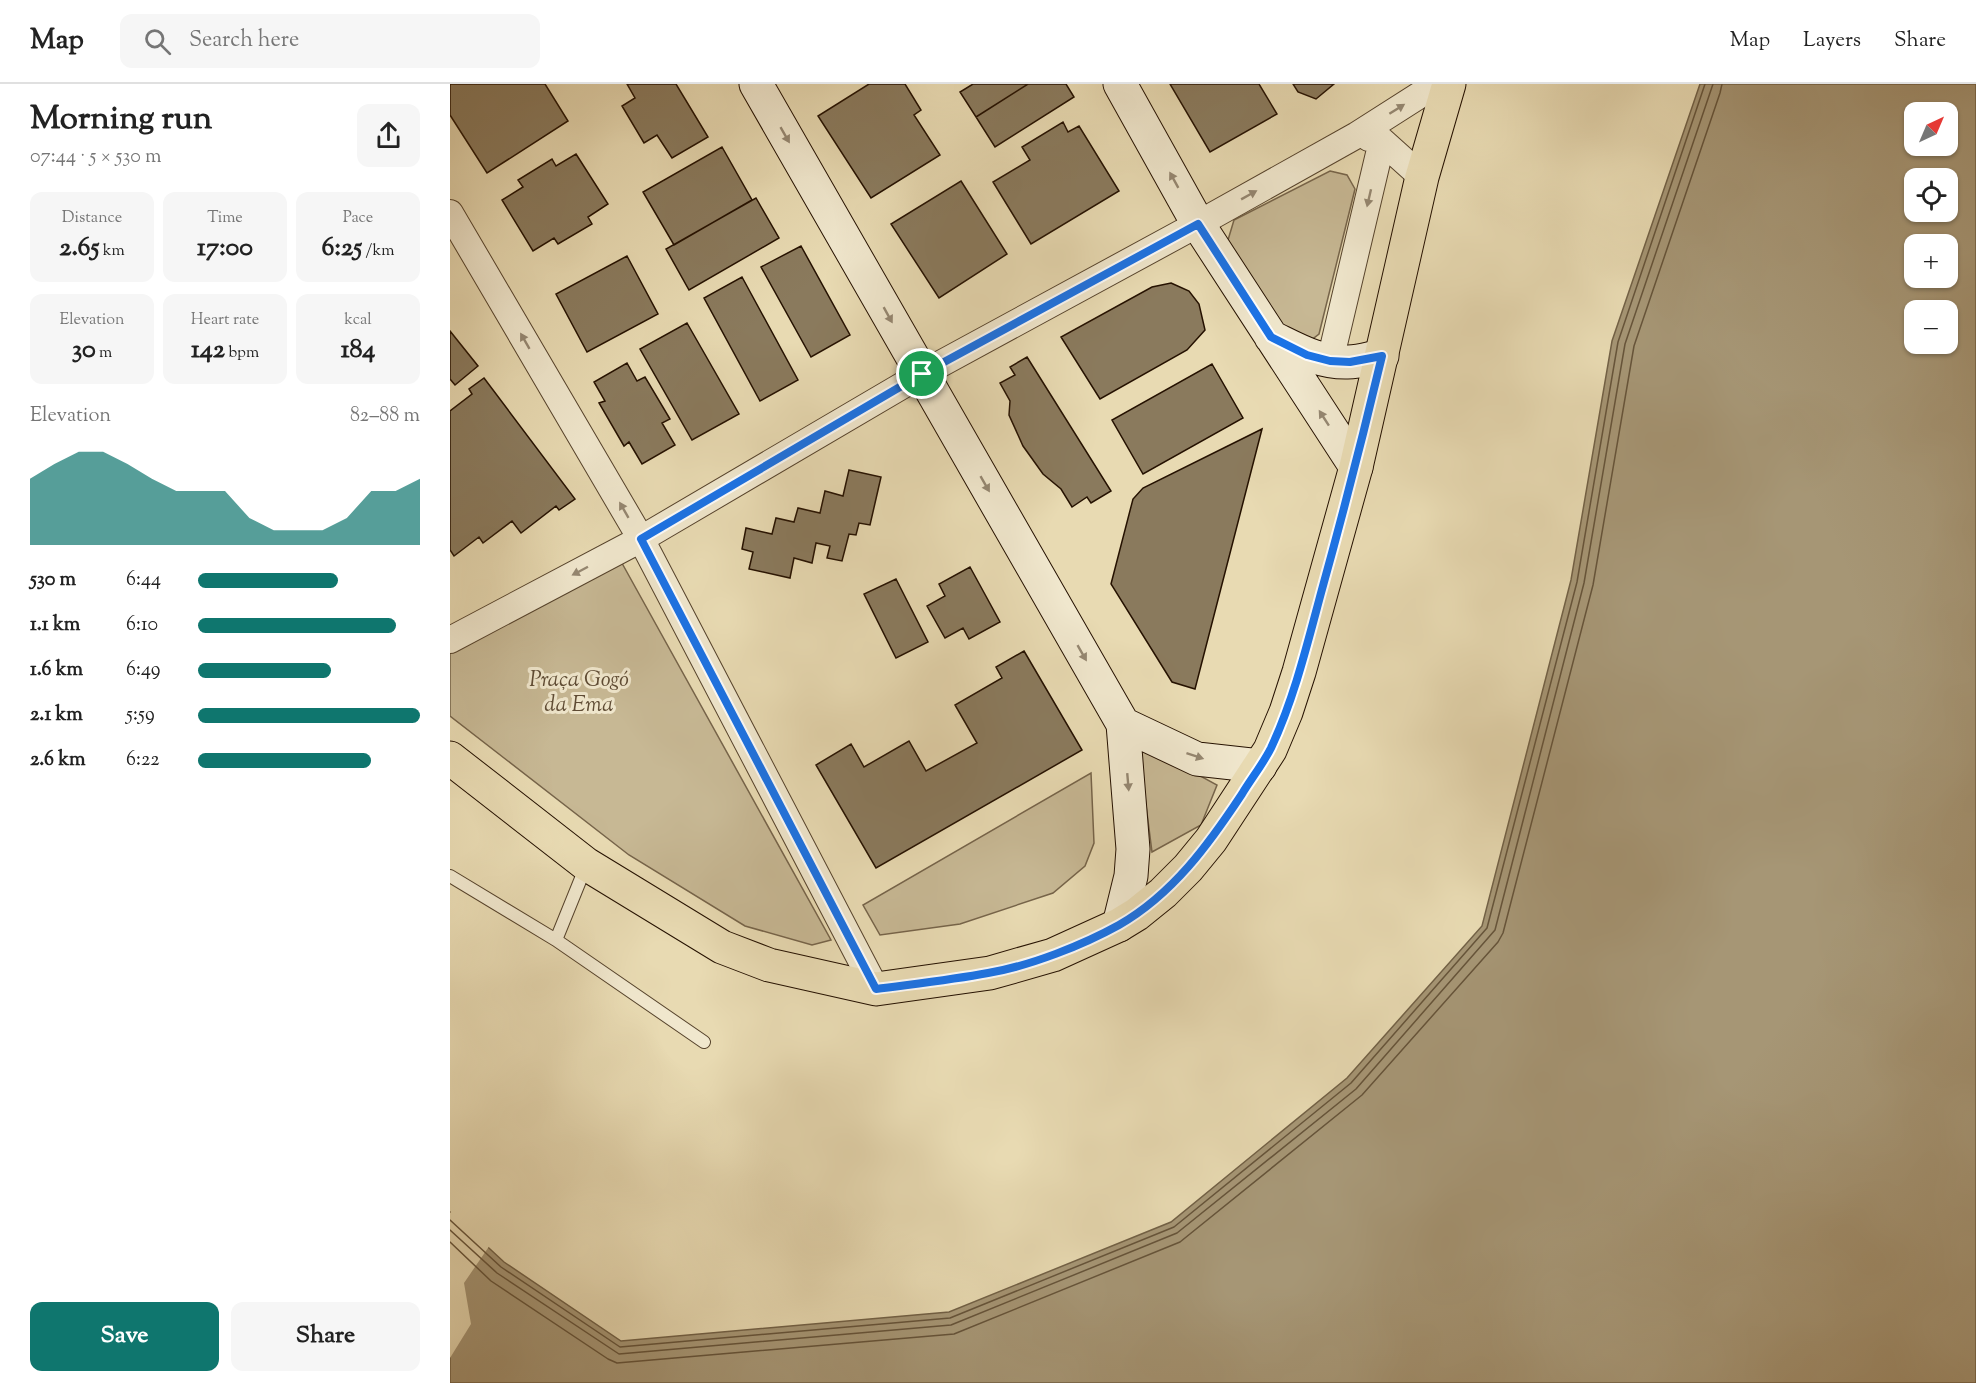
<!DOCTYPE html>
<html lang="en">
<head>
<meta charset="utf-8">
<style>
  body { margin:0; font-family:"Sorts Mill Goudy",serif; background:#f6f6f6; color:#222; height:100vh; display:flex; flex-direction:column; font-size:22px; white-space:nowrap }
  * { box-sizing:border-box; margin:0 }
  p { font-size:20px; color:#767676 }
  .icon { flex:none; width:33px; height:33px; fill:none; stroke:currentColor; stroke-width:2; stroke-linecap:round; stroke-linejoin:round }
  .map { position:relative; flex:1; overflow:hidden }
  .side { display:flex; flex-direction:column; background:#fff; width:450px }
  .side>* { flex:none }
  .needle { width:39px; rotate:44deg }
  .fabs { position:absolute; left:1454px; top:18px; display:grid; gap:12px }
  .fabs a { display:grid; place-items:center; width:54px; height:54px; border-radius:12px; background:#fff; box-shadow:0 2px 4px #0004; font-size:30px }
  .pin { position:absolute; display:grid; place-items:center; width:51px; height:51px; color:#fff; margin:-26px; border:3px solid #fff; border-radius:50%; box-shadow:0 2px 6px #0007 }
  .round { display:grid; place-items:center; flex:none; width:63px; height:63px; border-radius:12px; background:#f6f6f6 }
  .headline { display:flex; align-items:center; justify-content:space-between; height:102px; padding:0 30px }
  h1 { font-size:33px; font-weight:700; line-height:45px }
  .stats { display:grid; grid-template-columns:repeat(3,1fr); gap:9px; height:102px; padding:6px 30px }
  .stats div { display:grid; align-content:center; border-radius:12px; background:#f6f6f6; text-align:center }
  .stats b { font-size:26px; font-weight:700 }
  .stats small { font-size:16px; font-weight:400 }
  .stats p { font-size:16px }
  .chart { height:168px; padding:12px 30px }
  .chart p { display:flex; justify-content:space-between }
  .chart svg { width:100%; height:108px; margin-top:6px; fill:#0f766e; opacity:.7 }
  .button { display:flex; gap:12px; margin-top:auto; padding:12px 30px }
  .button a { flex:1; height:69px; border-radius:12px; background:#0f766e; color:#fff; font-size:24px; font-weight:700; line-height:69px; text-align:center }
  .button a+a { background:#f6f6f6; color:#222 }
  ul { padding:0 30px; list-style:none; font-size:20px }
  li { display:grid; grid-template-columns:96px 72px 1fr; align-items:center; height:45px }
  li i { height:15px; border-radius:8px; background:#0f766e }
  header { display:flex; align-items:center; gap:36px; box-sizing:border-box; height:84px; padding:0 30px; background:#fff; border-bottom:2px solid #e0e0e0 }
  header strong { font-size:28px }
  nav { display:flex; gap:33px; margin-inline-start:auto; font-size:21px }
  .search { width:420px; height:54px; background:#f6f6f6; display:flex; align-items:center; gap:15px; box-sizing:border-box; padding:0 21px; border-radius:12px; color:#767676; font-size:22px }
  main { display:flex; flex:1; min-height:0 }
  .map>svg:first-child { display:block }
</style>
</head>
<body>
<header>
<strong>Map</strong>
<div class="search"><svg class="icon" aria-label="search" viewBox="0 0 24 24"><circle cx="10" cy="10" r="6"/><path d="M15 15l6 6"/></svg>Search here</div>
<nav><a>Map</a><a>Layers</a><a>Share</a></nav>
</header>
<main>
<section class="side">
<div class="headline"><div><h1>Morning run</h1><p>07:44 · 5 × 530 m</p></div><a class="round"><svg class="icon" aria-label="share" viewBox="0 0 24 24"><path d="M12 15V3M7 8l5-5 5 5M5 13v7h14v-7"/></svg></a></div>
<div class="stats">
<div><p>Distance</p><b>2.65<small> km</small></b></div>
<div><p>Time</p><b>17:00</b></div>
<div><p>Pace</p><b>6:25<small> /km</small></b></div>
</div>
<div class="stats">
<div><p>Elevation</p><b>30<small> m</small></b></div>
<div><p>Heart rate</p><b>142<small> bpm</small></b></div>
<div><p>kcal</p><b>184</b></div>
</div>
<div class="chart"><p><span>Elevation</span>82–88 m</p>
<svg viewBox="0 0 160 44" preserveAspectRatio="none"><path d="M0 44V17L10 11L20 6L30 6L40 11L50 17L60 22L70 22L80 22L90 33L100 38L110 38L120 38L130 33L140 22L150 22L160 17V44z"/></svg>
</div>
<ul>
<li><b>530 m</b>6:44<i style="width:63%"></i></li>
<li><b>1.1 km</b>6:10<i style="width:89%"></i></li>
<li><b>1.6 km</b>6:49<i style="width:60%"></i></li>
<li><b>2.1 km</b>5:59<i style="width:100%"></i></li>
<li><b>2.6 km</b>6:22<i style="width:78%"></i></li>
</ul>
<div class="button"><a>Save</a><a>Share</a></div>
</section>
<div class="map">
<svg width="1526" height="1299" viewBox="0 0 1526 1299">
  <rect width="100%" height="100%" fill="#e8dab2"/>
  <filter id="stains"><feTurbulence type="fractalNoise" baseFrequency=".00333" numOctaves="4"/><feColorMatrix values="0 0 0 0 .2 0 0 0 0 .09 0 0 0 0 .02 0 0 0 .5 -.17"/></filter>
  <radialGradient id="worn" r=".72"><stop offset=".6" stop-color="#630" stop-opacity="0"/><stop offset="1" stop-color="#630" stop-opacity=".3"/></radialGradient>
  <!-- green -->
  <path fill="#c7b894" stroke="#76644a" stroke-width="1.5" d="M880 87 897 91 905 105 869 250 856 260 839 259 778 156 784 136Z
    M168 472 381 856 362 861 295 842 179 771 0 632V562Z
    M688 658 767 701 751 741 702 768Z
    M641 689 644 759 635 782 603 809 510 840 430 851 413 821Z"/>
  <!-- water -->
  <path fill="#a69675" stroke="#726146" stroke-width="1.5" fill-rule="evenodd" d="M1250 0H1526V1299H0V1128L54 1178 171 1257 499 1228 721 1138 897 994 1032 842 1121 496 1162 257ZM1464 28H1497V62H1464ZM1464 94H1497V128H1464ZM1464 160H1497V194H1464ZM1464 226H1497V260H1464Z"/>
  <!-- pier -->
  <path fill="#e8dab2" d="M3 1126 40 1161 14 1199 21 1240 0 1274V1129Z"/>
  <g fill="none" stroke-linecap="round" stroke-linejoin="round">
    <!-- shore -->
    <path stroke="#66543a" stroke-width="1.5" d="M0 1136 51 1183 170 1263 500 1234 724 1143 901 999 1037 844 1127 498 1168 258 1255 0
      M0 1146 47 1189 169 1270 501 1241 727 1149 906 1005 1045 846 1134 499 1175 260 1263 0
      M0 1158 41 1197 158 1275 167 1279 504 1250 730 1158 912 1011 1048 858 1053 849 1143 501 1184 262 1270 9 1272 0"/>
  </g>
  <!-- building -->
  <path fill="#8a7a5d" stroke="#251100" stroke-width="1.5" d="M0 0H95L118 37 37 89 0 31Z
    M177 0H226L258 53 222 74 207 51 194 59 172 22 185 14Z
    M419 0H455L471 26 464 31 490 71 421 114 368 32Z
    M523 0H578L526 33 510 8Z
    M578 0H616L624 13 545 63 526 33Z
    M720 0H809L827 30 760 68Z
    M843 0H884L866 15 848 8Z
    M613 38 618 48 629 42 669 107 581 160 543 98 580 76 572 63Z
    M272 63 302 116 224 161 193 108Z
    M126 70 158 120 138 133 142 140 108 160 104 154 83 167 52 116 73 103 68 96 102 75 106 82Z
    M511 97 557 170 489 214 441 140Z
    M306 114 329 154 239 206 216 165Z
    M351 162 400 251 361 273 311 183Z
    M177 172 208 230 137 268 106 210Z
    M292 193 348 296 310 317 254 214Z
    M721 199 739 207 749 220 755 246 737 266 650 315 611 253 702 203Z
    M237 239 289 330 242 356 190 265Z
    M0 247 28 282 5 301 0 295Z
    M577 273 661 407 641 419 637 413 622 423 611 405 593 390 573 362 559 331 560 317 550 299 565 291 560 283Z
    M177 279 187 297 195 293 220 335 212 339 225 361 192 380 179 358 174 362 149 319 155 317 144 298Z
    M762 280 793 334 693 390 662 336Z
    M34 294 125 415 109 426 106 422 71 449 62 437 33 459 29 453 4 472 0 466V327L22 310 19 305Z
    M812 345 745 605 722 598 661 500 683 415 693 404Z
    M399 386 431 393 420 441 409 439 406 451 399 450 392 477 377 474 380 462 366 459 362 479 344 474 340 494 299 485 303 468 292 465 296 444 322 450 326 434 344 438 348 424 370 429 375 407 393 412Z
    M520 483 550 538 519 555 513 544 495 554 477 522 495 512 489 500Z
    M446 495 478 558 446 574 414 510Z
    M574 567 632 666 426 784 366 681 401 660 414 683 459 657 476 687 527 659 505 621 552 594 546 583Z"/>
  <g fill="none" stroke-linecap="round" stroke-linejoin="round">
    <defs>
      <path id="lane" d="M0 792 106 856 136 782
        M106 856 254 958"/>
      <path id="street" d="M919 54 932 57 972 93
        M0 129 191 455 426 905
        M880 277 932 57
        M0 556 191 455 472 290 748 140 907 51 987 0"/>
      <path id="secondary" d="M306 0 673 640 683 765 681 792 669 841
        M670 0 748 140 906 383
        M821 253C846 265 869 279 898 278 909 278 921 274 932 272
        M673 640 747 675 810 682"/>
      <path id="primary" d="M0 674 136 780 272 863 319 881 426 905 540 889 603 871 669 841 687 830 713 809 738 784 761 756 820 666 836 628 849 588 906 383 972 93 999 0"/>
    </defs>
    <!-- lane casing -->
    <use href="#lane" stroke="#56432c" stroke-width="14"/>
    <!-- street casing -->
    <use href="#street" stroke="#56432c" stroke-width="28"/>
    <!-- secondary casing -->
    <use href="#secondary" stroke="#251100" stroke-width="35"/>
    <!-- primary casing -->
    <use href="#primary" stroke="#251100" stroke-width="35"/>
    <!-- lane -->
    <use href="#lane" stroke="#f0e7cd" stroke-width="12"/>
    <!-- street -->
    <use href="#street" stroke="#f0e7cd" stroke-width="26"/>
    <!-- secondary -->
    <use href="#secondary" stroke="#f0e7cd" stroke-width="33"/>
    <!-- primary -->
    <use href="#primary" stroke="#e8dab2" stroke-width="33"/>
  </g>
  <!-- one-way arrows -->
  <defs><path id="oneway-solid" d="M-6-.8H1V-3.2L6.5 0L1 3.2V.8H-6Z" transform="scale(1.5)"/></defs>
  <g fill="#958771">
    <use href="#oneway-solid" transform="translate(947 25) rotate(-32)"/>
    <use href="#oneway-solid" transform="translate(335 51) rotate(60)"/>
    <use href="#oneway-solid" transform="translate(724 96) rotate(-119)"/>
    <use href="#oneway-solid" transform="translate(799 111) rotate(-29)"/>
    <use href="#oneway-solid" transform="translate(919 114) rotate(103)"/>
    <use href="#oneway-solid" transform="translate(438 231) rotate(61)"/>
    <use href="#oneway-solid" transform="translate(75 257) rotate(-120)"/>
    <use href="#oneway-solid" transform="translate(874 334) rotate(-123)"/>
    <use href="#oneway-solid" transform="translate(535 400) rotate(60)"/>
    <use href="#oneway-solid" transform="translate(174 426) rotate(-120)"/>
    <use href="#oneway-solid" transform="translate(130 487) rotate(152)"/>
    <use href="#oneway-solid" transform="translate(632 569) rotate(60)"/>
    <use href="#oneway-solid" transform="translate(745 672) rotate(18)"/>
    <use href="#oneway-solid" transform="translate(678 698) rotate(85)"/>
  </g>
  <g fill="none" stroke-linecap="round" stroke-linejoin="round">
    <defs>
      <path id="route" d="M748 140 821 253 857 271 880 277 900 278 932 272C913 352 893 430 871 509 857 561 844 615 821 664 813 680 801 695 792 710 759 760 723 810 669 841 633 861 580 882 538 889 501 896 463 900 426 905L191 455 472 290Z"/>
    </defs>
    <!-- route casing -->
    <use href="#route" stroke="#fff" stroke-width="12"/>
    <!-- route -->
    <use href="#route" stroke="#1a73e8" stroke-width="8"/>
  </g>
  <g text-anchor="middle" stroke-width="6" stroke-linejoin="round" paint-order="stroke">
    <!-- park labels -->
    <g font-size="22" font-style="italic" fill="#5e4b34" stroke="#f0e7cd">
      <text x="129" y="602">Praça Gogó<tspan x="129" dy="25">da Ema</tspan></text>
    </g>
  </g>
  <rect width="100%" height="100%" filter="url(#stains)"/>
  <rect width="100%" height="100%" fill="url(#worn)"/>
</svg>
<div class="fabs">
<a><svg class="needle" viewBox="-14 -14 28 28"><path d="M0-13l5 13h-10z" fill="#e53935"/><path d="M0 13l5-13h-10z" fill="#767676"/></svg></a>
<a><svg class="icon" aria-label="locate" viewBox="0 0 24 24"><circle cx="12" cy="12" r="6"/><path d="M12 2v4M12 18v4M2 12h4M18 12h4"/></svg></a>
<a>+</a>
<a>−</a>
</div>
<div class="pin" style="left:472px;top:290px;background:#1e9e55"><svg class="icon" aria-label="arrive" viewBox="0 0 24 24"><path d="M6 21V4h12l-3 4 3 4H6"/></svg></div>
</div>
</main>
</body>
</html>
